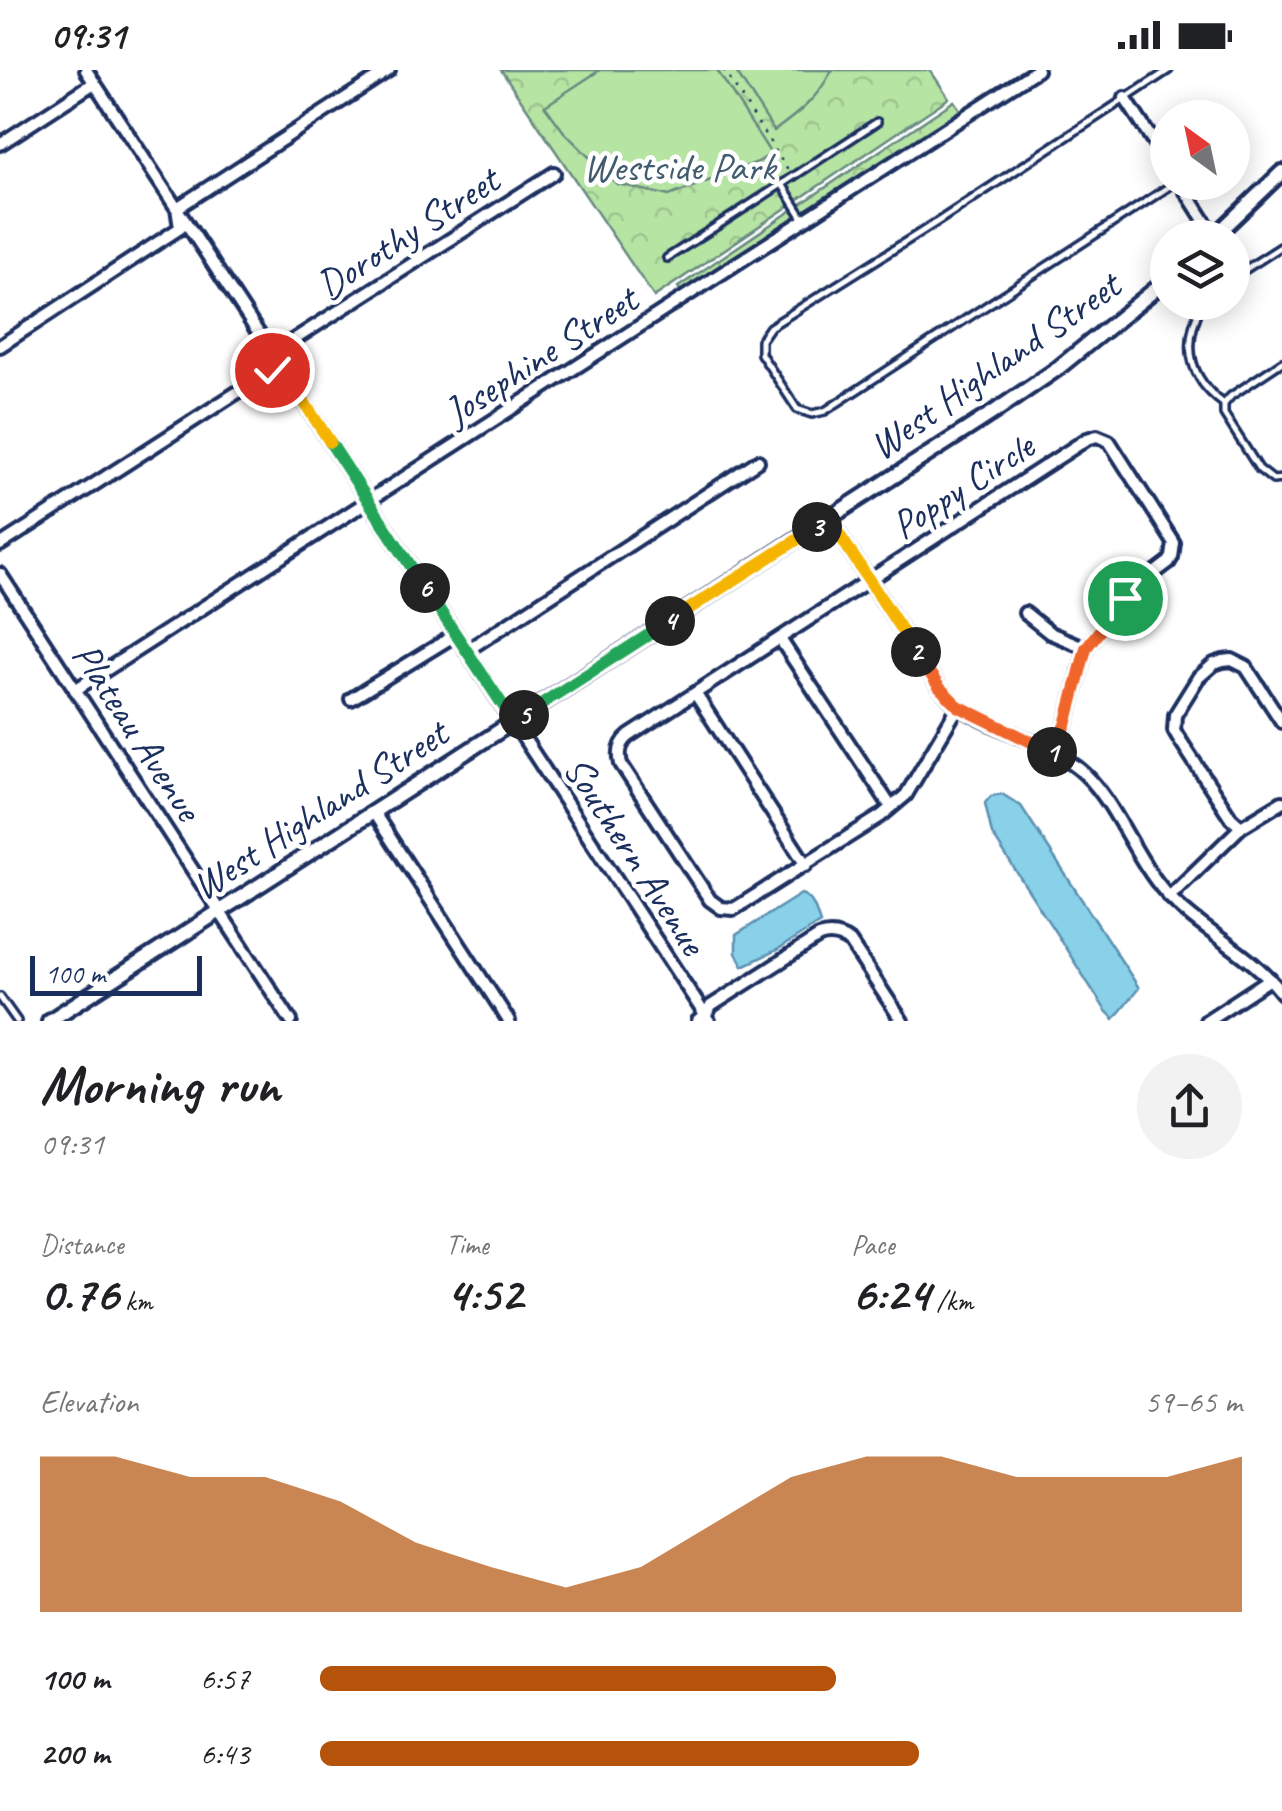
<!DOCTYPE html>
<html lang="en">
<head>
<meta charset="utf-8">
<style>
  body { margin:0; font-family:Caveat,sans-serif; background:#f2f2f2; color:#202124; height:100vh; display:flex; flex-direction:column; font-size:38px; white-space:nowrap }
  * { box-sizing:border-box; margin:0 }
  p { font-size:32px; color:#757577 }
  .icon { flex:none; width:55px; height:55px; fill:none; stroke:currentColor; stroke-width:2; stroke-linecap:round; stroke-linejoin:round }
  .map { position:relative; height:951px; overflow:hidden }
  .drawer { display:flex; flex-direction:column; background:#fff; flex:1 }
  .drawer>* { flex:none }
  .needle { width:65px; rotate:327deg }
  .tools { position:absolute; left:1150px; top:30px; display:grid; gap:20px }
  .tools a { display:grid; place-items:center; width:100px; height:100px; border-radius:50%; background:#fff; box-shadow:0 5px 25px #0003; font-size:50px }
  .scale { position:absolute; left:30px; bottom:25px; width:172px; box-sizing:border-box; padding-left:10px; border:5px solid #1b2f5e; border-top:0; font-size:28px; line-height:35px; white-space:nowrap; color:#1b2f5e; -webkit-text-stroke:8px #fff; paint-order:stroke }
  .pin { position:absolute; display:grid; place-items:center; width:85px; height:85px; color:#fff; margin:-42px; border:5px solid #fff; border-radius:50%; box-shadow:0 2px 10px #0007 }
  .km { position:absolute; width:50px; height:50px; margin:-25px; border-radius:50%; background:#222; color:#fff; font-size:28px; line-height:50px; text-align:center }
  .round { display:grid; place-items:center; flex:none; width:105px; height:105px; border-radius:52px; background:#f2f2f2 }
  .headline { display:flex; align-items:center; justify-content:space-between; height:170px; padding:0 40px }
  h1 { font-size:55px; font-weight:800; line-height:75px }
  .figures { display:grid; grid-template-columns:repeat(3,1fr); gap:15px; height:170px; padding:10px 40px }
  .figures div { display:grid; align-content:center }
  .figures b { font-size:50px; font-weight:800 }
  .figures small { font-size:28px; font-weight:400 }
  .figures p { font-size:28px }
  .chart { height:280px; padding:20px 40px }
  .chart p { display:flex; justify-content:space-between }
  .chart svg { width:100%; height:180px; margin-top:10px; fill:#b45309; opacity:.7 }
  ul { padding:0 40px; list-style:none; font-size:32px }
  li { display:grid; grid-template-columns:160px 120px 1fr; align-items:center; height:75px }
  li i { height:25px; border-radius:12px; background:#b45309 }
  .status { display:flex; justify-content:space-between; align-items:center; height:70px; padding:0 50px; background:#fff; direction:ltr }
  .status svg { height:28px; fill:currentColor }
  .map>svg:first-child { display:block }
</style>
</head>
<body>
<div class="status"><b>09:31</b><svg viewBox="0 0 49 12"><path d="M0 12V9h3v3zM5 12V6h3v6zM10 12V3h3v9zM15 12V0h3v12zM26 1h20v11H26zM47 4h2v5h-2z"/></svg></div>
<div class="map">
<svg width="1282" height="951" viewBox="0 0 1282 951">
  <defs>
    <pattern id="forest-crowns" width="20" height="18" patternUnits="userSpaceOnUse" patternTransform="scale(2.5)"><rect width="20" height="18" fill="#b6e4a3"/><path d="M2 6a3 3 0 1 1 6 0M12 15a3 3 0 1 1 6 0" fill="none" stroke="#9cc48f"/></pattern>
  </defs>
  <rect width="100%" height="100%" fill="#fff"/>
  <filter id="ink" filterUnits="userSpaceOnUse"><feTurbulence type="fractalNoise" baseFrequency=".01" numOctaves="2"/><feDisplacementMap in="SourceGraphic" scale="20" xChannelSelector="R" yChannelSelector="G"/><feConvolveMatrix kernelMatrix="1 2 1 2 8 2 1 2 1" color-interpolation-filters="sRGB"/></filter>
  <g filter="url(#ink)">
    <!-- forest -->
    <path fill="url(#forest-crowns)" stroke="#688a80" stroke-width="2.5" d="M501 0H930L949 28 654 227Z
      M954 31 961 41 681 222 678 217Z"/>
    <!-- pitch -->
    <path fill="#b6e4a3" stroke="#688a80" stroke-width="2.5" d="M600 0H717L771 84 758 92 669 126 627 116 617 114 605 103 564 62 545 36Z
      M735 0H832C818 28 799 43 774 61Z"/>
    <!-- water -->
    <path fill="#88d1e9" stroke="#5c90b1" stroke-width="2.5" d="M1002 724 1021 736 1139 918 1114 949 1106 941 992 764 985 733 991 726Z
      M801 824C814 828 816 842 820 853L777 880 743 896 736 883V865Z"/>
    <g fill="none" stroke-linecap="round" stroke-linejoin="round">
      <defs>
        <path id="service" d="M1169 0 937 152 770 257 761 270V284L797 339 812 344 825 341 1176 112
          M782 114 877 52
          M667 188 782 114 803 148
          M1232 208 1282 176
          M1203 232C1182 272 1187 307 1224 334
          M1282 292 1231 326 1224 334V344L1259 399 1273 410 1282 409
          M0 927 17 951"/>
        <path id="minor" d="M86 0 709 951
          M1125 28 1168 94
          M0 74 94 13
          M1180 112 1214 166
          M0 276 180 158 177 138 389 0
          M829 449 939 617C946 624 953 633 961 638 998 661 1043 671 1078 698 1113 725 1134 788 1166 823 1200 861 1250 882 1282 923
          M0 475 272 300 281 278 554 103
          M0 504 291 951
          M1025 543 1050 563 1086 578
          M780 569 891 737
          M466 581 758 391
          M75 620 1037 0
          M695 623 806 795
          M351 629 455 565
          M958 637 906 725 881 746 734 839 721 838 710 830 621 694C618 682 620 673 629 666L1087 369 1097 366 1109 371 1174 473 1172 487 1169 492 1132 520 1086 578 1066 655 1053 682
          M374 743 509 951
          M1241 757 1231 748 1178 667 1174 660 1175 645 1198 608 1214 594 1223 591 1232 590 1246 597 1282 652
          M1169 827 1241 757 1282 732
          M698 951 706 946 711 936 819 867C830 863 840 865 850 872L902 951
          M1206 951 1270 909"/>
        <path id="tertiary" d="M1213 168 1282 102
          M49 951 997 340 1057 299 1168 209"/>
      </defs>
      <!-- service casing -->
      <use href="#service" stroke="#1b2f5e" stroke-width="12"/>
      <!-- minor casing -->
      <use href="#minor" stroke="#1b2f5e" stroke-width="18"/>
      <!-- tertiary casing -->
      <use href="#tertiary" stroke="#1b2f5e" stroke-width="20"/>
      <!-- path -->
      <path stroke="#1b2f5e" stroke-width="2.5" stroke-dasharray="2.5 8" stroke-linecap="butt" d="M724 0 789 102"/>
      <!-- service -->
      <use href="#service" stroke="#fff" stroke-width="5"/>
      <!-- minor -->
      <use href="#minor" stroke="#fff" stroke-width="10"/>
      <!-- tertiary -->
      <use href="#tertiary" stroke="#fff" stroke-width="12"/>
    </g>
  </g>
  <g fill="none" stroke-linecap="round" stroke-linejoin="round" filter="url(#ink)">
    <defs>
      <path id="split-1" d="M1052 682 1066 655 1086 578 1125 528"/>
      <path id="split-2" d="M916 582 939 617 958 636 1052 682"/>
      <path id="split-3" d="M817 457 829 449 916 582"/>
      <path id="split-4" d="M670 551 817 457"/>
      <path id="split-5" d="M524 645 670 551"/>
      <path id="split-6" d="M425 518 514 652 524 645"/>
      <path id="split-7" d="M330 372 425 518"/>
      <path id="split-8" d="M272 300 276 289 330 372"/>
    </defs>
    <!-- split-1 casing -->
    <use href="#split-1" stroke="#fff" stroke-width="20"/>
    <!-- split-2 casing -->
    <use href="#split-2" stroke="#fff" stroke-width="20"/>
    <!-- split-3 casing -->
    <use href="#split-3" stroke="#fff" stroke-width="20"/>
    <!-- split-4 casing -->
    <use href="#split-4" stroke="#fff" stroke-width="20"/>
    <!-- split-5 casing -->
    <use href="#split-5" stroke="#fff" stroke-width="20"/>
    <!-- split-6 casing -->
    <use href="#split-6" stroke="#fff" stroke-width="20"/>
    <!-- split-7 casing -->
    <use href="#split-7" stroke="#fff" stroke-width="20"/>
    <!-- split-8 casing -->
    <use href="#split-8" stroke="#fff" stroke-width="20"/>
    <!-- split-1 -->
    <use href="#split-1" stroke="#f0652b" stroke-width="12"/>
    <!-- split-2 -->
    <use href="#split-2" stroke="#f0652b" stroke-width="12"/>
    <!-- split-3 -->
    <use href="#split-3" stroke="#f5b400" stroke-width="12"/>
    <!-- split-4 -->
    <use href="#split-4" stroke="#f5b400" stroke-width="12"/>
    <!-- split-5 -->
    <use href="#split-5" stroke="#22a559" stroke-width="12"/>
    <!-- split-6 -->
    <use href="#split-6" stroke="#22a559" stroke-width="12"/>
    <!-- split-7 -->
    <use href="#split-7" stroke="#22a559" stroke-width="12"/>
    <!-- split-8 -->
    <use href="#split-8" stroke="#f5b400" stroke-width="12"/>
  </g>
  <g text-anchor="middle" stroke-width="9" stroke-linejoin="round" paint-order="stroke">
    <!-- park labels -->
    <g font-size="40" fill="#425c6f" stroke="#fff">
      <text x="679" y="110">Westside Park</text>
    </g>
    <!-- street labels -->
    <g font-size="40" fill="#1b2f5e" stroke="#fff">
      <text transform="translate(407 162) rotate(-33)" y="14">Dorothy Street</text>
      <text transform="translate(540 285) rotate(-33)" y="14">Josephine Street</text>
      <text transform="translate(994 295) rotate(-35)" y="14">West Highland Street</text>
      <text transform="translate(962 415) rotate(-33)" y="14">Poppy Circle</text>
      <text transform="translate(138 661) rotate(57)" y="14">Plateau Avenue</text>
      <text transform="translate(319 739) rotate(-33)" y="14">West Highland Street</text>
      <text transform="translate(636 785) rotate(57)" y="14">Southern Avenue</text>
    </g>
  </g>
</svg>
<div class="tools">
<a><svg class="needle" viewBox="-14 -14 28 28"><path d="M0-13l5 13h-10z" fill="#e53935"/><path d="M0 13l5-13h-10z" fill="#757577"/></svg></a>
<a><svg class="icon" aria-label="layers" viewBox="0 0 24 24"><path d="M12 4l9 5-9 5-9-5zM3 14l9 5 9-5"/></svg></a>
</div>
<div class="scale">100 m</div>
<div class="pin" style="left:1125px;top:528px;background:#1e9e55"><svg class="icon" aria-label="arrive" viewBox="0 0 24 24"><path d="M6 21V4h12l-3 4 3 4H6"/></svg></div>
<div class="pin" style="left:272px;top:300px;background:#d93025"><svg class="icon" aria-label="check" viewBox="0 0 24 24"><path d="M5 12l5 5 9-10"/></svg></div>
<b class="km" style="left:1052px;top:682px">1</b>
<b class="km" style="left:916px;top:582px">2</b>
<b class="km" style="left:817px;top:457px">3</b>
<b class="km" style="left:670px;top:551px">4</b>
<b class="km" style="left:524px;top:645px">5</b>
<b class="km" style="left:425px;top:518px">6</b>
</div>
<section class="drawer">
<div class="headline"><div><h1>Morning run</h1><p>09:31</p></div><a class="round"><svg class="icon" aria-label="share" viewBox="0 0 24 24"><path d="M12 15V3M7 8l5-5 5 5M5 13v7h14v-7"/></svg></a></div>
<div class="figures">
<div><p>Distance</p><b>0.76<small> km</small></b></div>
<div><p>Time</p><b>4:52</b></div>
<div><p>Pace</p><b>6:24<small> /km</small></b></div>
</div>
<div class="chart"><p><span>Elevation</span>59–65 m</p>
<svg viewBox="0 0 160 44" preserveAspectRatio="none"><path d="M0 44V6L10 6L20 11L30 11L40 17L50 27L60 33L70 38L80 33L90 22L100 11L110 6L120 6L130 11L140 11L150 11L160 6V44z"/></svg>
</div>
<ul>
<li><b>100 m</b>6:57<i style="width:56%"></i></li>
<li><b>200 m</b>6:43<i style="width:65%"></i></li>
</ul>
</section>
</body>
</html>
